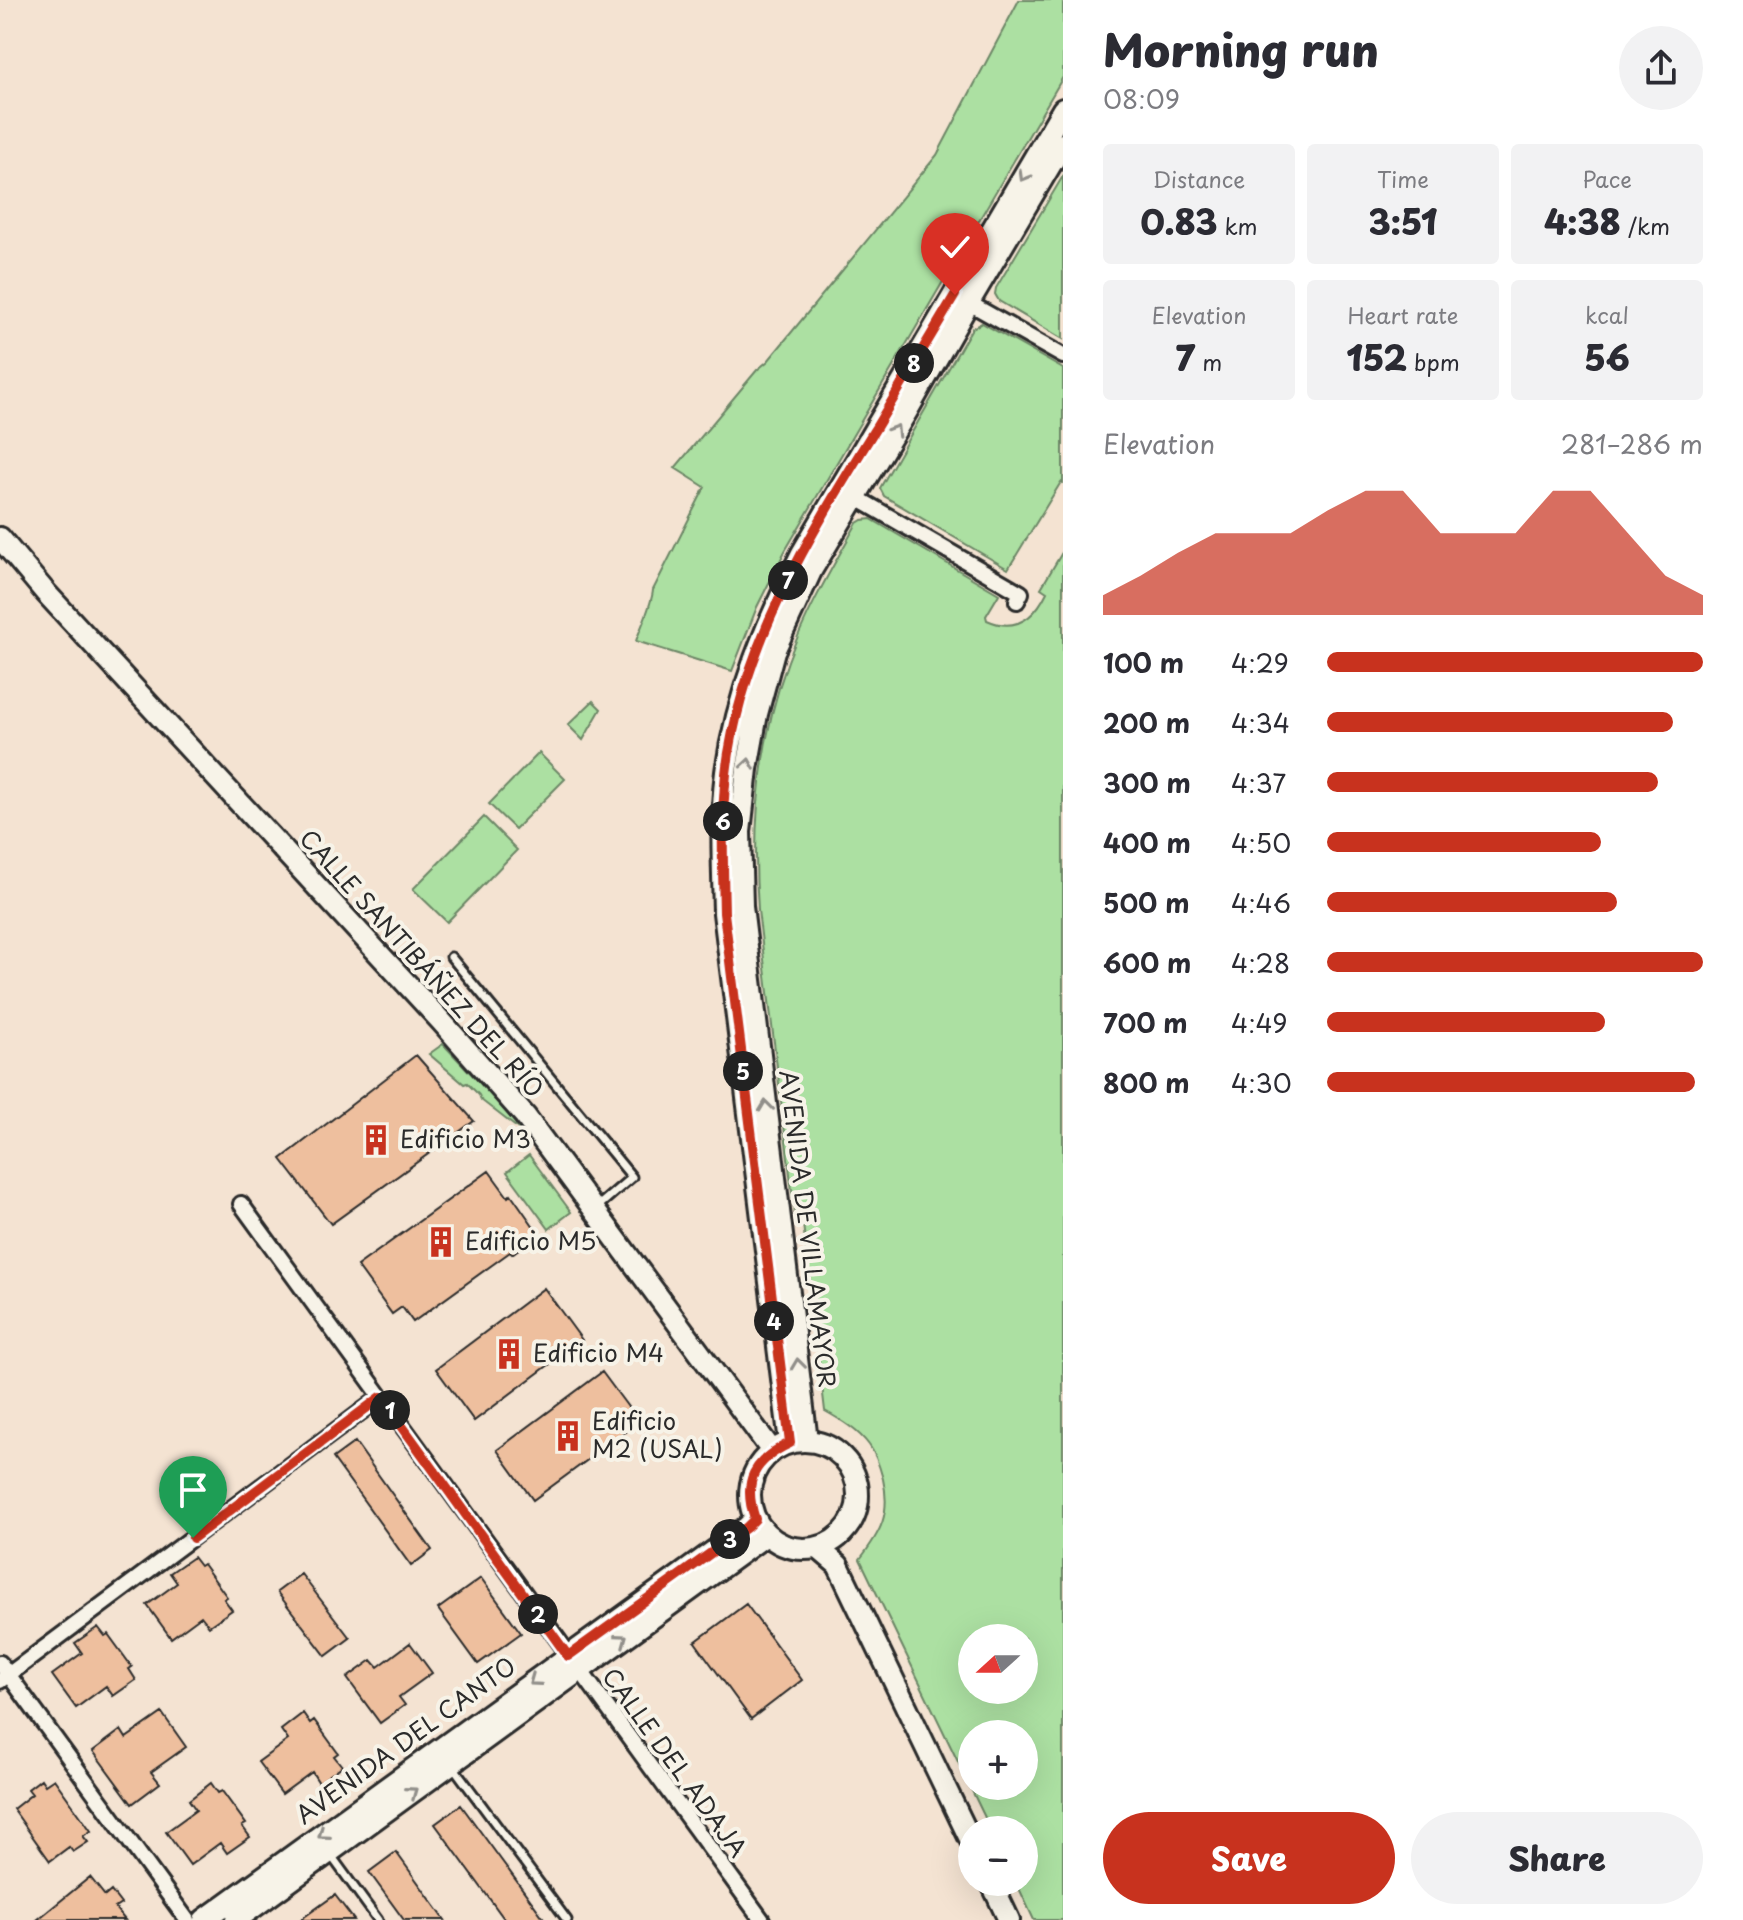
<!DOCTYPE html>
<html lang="en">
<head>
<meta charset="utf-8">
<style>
  body { margin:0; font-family:"Playpen Sans",sans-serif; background:#f2f2f3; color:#2b2b33; height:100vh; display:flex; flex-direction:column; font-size:30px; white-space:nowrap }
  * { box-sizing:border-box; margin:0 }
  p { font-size:26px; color:#7c7c81 }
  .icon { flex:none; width:44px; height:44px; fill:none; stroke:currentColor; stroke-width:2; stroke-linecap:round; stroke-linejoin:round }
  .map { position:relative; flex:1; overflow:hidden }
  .side { display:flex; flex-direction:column; background:#fff; width:680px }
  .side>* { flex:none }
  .needle { width:52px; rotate:249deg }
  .fabs { position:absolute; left:958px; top:1624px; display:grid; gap:16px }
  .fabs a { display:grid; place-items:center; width:80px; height:80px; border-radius:50%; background:#fff; box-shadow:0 8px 32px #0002; font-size:40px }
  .pin { position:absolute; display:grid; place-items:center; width:68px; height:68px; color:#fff; margin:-82px -34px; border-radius:50% 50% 50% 0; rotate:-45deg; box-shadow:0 0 8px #0007 }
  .pin .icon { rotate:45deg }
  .km { position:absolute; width:40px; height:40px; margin:-20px; border-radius:50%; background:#222; color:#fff; font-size:22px; line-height:40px; text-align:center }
  .round { display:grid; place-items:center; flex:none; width:84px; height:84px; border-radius:42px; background:#f2f2f3 }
  .summary { display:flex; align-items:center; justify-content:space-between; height:136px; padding:0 40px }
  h1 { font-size:44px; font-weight:800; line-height:60px }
  .stats { display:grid; grid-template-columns:repeat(3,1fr); gap:12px; height:136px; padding:8px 40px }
  .stats div { display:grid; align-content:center; border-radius:8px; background:#f2f2f3; text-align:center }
  .stats b { font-size:34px; font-weight:800 }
  .stats small { font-size:22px; font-weight:400 }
  .stats p { font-size:22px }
  .chart { height:224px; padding:16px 40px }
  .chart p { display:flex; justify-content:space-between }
  .chart svg { width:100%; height:144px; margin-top:8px; fill:#c8321e; opacity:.7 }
  .button { display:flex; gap:16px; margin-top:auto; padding:16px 40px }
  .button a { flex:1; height:92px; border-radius:48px; background:#c8321e; color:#fff; font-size:32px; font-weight:800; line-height:92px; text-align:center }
  .button a+a { background:#f2f2f3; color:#2b2b33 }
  ul { padding:0 40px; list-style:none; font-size:26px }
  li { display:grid; grid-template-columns:128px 96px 1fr; align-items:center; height:60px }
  li i { height:20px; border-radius:10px; background:#c8321e }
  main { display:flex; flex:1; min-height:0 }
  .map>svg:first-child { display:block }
</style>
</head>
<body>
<main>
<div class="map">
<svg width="1063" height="1920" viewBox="0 0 1063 1920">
  <rect width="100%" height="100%" fill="#f4e3d2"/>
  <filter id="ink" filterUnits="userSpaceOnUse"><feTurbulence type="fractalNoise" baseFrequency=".0125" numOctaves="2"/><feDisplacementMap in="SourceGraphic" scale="16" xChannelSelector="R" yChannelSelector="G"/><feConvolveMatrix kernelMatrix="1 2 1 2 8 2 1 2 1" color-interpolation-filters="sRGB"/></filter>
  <g filter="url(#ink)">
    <!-- green -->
    <path fill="#ace0a2" stroke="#6c8666" stroke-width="2" fill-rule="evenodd" d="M1019 0H1063V77L785 551 757 607 732 671 636 641C641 627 652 604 653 590L705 487 675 468 757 370 768 361 937 155Z
      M1063 176V339L999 301 995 294 996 288Z
      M982 323 1063 369V483L1061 482 1008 569 884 496 880 488 972 328Z
      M871 519 999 594 986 616 987 620C1016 633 1035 617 1047 592L1041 588 1063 551V1920H1034L1016 1882H1024V1830H991L860 1559C881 1532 891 1514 883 1479 880 1468 876 1454 869 1445 858 1430 841 1420 825 1411L803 1224H796L758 910C752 826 759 740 788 661 806 612 832 568 857 523L862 520ZM972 1638H1024V1690H972ZM972 1734H1024V1786H972Z
      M593 701 601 709 583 740 568 725Z
      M539 753 565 779 515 829 489 804Z
      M484 817 517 850 447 922 413 889Z
      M443 1044 499 1103 521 1131 481 1100 479 1095 467 1083 464 1084 429 1054Z
      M529 1155 571 1212 549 1229 507 1172Z"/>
    <!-- building -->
    <path fill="#eebf9e" stroke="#2b2b2b" stroke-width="2" d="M416 1055 474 1121 331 1224 281 1159Z
      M489 1171 508 1197 511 1194 539 1234 512 1254 510 1252 413 1322 402 1307 392 1314 357 1266Z
      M544 1288 582 1340 474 1421 436 1369Z
      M602 1372 639 1422 533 1500 497 1450Z
      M355 1442 432 1550 411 1566 333 1458Z
      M193 1557 200 1566 203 1564 227 1597 224 1599 232 1610 209 1626 201 1616 171 1638 147 1605 177 1583 170 1573Z
      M301 1574 350 1638 326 1656 277 1592Z
      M481 1578 521 1633 478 1664 438 1609Z
      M746 1604 802 1680 751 1719 695 1642Z
      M98 1627 105 1636 108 1634 132 1667 129 1669 136 1680 113 1696 106 1686 76 1708 52 1675 82 1653 75 1643Z
      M410 1643 432 1673 399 1697 405 1705 380 1723 347 1678 372 1660 378 1667Z
      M162 1713 186 1747 151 1772 160 1783 132 1804 93 1751 121 1730 126 1738Z
      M303 1713 310 1723 314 1720 338 1753 334 1756 342 1766 319 1783 312 1772 282 1794 258 1762 288 1740 281 1730Z
      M41 1779 45 1785 54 1779 91 1831 83 1836 88 1842 73 1852 69 1847 50 1861 13 1809 32 1794 28 1789Z
      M211 1783 218 1793 222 1791 246 1824 242 1826 250 1837 227 1853 220 1843 190 1865 166 1832 196 1810 189 1800Z
      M461 1805 545 1920H505L435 1824Z
      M396 1852 445 1920H404L369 1872Z
      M90 1877 105 1896 111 1891 121 1904 115 1908 125 1920H37Z
      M335 1895 354 1920H300Z"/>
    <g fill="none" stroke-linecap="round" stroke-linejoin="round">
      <defs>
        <path id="lane" d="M451 957 632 1177 596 1208
          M452 1765 567 1920
          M330 1854 378 1920"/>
        <path id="street" d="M962 299 1063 356
          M850 494 1021 593 1017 601
          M241 1204 762 1920
          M0 1663 187 1920
          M0 1681 381 1397"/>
        <path id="secondary" d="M0 538 46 593 441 1021 525 1116 772 1451
          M807 1441 742 906 740 832 747 769 757 714 774 651 812 569 907 411 969 302 1063 144
          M750 1495a54 54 0 1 1 108 0a54 54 0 1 1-108 0Z
          M790 1443 724 913C723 866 720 819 726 772 737 693 766 624 802 553L1063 109
          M818 1548 838 1565 972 1843
          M991 1882 1009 1920
          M204 1920 747 1527 755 1519
          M236 1920 766 1535"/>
      </defs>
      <!-- lane casing -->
      <use href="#lane" stroke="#2b2b2b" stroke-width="13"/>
      <!-- street casing -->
      <use href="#street" stroke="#2b2b2b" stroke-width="20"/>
      <!-- secondary casing -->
      <use href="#secondary" stroke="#2b2b2b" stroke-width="26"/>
      <!-- lane -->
      <use href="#lane" stroke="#f7f3e8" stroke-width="7"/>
      <!-- street -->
      <use href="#street" stroke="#f7f3e8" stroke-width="14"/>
      <!-- secondary -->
      <use href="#secondary" stroke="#f7f3e8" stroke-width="20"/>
    </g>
    <!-- one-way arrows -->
    <defs><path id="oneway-chevron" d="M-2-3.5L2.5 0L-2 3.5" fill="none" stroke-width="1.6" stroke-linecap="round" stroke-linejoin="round" transform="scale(2)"/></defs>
    <g stroke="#918f8a">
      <use href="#oneway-chevron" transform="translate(1024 176) rotate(120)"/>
      <use href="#oneway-chevron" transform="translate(895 430) rotate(-58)"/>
      <use href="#oneway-chevron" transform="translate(748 764) rotate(-81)"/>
      <use href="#oneway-chevron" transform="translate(766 1106) rotate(-97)"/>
      <use href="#oneway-chevron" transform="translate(798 1364) rotate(-97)"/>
      <use href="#oneway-chevron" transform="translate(622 1639) rotate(-36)"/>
      <use href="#oneway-chevron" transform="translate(534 1681) rotate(144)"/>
      <use href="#oneway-chevron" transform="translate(412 1792) rotate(-36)"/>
      <use href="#oneway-chevron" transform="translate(323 1834) rotate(144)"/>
    </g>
  </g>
  <g fill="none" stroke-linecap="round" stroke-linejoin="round" filter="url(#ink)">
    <defs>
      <path id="route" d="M193 1538 381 1397 568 1656 747 1527 755 1519C742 1481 754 1460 790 1443L724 913C723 866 721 820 726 774 741 645 811 533 877 426 903 383 929 339 955 295"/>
    </defs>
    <!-- route casing -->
    <use href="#route" stroke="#fff" stroke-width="16"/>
    <!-- route -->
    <use href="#route" stroke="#c8321e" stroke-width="10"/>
  </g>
  <!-- icons -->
  <defs>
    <symbol id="building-bare" viewBox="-9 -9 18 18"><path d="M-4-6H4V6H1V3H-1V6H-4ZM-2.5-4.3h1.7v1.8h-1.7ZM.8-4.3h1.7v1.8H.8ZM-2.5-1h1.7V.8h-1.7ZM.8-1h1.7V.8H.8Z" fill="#c8321e" stroke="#f7f3e8" stroke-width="2.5" paint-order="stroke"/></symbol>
  </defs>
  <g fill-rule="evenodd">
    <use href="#building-bare" x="354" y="1118" width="44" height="44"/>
    <use href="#building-bare" x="419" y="1220" width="44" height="44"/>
    <use href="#building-bare" x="487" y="1332" width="44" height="44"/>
    <use href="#building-bare" x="546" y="1414" width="44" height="44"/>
  </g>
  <g text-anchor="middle" stroke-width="8" stroke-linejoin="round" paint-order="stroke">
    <!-- street labels -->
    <g font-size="24" fill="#2b2b2b" stroke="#f7f3e8">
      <text transform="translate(421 964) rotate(48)" y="8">CALLE SANTIBÁÑEZ DEL RÍO</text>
      <text transform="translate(807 1229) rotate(83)" y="8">AVENIDA DE VILLAMAYOR</text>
      <text transform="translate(406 1741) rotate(-36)" y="8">AVENIDA DEL CANTO</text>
      <text transform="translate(674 1763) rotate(54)" y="8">CALLE DEL ADAJA</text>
    </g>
    <!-- poi labels -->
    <g font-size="24" fill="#2b2b2b" stroke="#f7f3e8" text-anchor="start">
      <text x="400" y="1148">Edificio M3</text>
      <text x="465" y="1250">Edificio M5</text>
      <text x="533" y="1362">Edificio M4</text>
      <text x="592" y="1430">Edificio<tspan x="592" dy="28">M2 (USAL)</tspan></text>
    </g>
  </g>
</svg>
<div class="fabs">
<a><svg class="needle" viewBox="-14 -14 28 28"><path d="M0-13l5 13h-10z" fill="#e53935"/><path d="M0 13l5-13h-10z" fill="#7c7c81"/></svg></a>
<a>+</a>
<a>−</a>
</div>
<div class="pin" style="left:193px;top:1538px;background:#1e9e55"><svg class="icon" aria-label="arrive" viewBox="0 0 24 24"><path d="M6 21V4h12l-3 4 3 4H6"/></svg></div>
<div class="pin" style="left:955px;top:295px;background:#d93025"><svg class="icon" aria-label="check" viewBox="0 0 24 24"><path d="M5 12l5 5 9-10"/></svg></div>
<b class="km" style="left:390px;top:1410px">1</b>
<b class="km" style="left:538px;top:1614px">2</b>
<b class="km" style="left:730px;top:1539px">3</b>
<b class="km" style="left:774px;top:1321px">4</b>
<b class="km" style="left:743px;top:1071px">5</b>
<b class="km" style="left:723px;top:821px">6</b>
<b class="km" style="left:788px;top:580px">7</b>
<b class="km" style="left:914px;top:363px">8</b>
</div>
<section class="side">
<div class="summary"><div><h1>Morning run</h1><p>08:09</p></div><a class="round"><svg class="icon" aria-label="share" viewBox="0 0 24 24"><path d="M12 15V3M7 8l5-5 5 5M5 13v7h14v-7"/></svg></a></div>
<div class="stats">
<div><p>Distance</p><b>0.83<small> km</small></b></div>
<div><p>Time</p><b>3:51</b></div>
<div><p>Pace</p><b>4:38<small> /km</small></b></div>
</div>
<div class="stats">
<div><p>Elevation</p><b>7<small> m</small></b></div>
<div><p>Heart rate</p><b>152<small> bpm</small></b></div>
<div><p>kcal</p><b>56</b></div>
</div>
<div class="chart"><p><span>Elevation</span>281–286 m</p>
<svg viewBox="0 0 160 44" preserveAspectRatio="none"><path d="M0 44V38L10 32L20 25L30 19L40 19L50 19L60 12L70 6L80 6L90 19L100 19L110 19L120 6L130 6L140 19L150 32L160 38V44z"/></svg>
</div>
<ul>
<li><b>100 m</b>4:29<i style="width:100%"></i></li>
<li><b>200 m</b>4:34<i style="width:92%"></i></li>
<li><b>300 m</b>4:37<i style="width:88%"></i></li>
<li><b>400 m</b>4:50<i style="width:73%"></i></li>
<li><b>500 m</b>4:46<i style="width:77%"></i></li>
<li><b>600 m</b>4:28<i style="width:100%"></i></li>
<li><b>700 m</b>4:49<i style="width:74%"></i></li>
<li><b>800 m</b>4:30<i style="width:98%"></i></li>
</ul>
<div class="button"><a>Save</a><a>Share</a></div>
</section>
</main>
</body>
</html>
